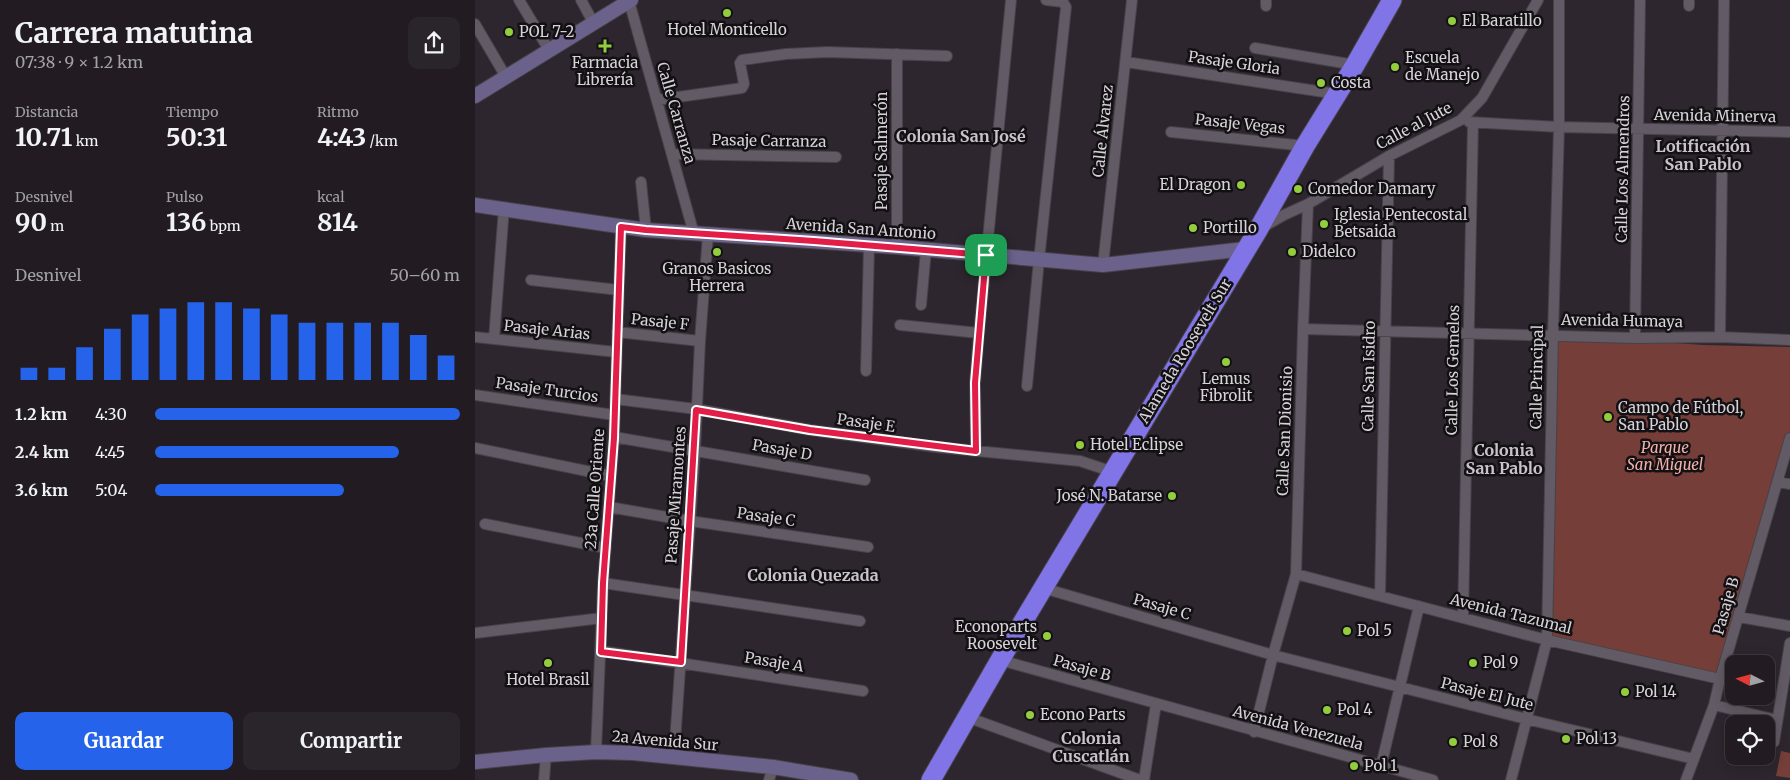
<!DOCTYPE html>
<html lang="es">
<head>
<meta charset="utf-8">
<style>
  body { margin:0; font-family:Merriweather,serif; background:#2a252a; color:#f1f3f6; height:100vh; display:flex; flex-direction:column; font-size:19px; white-space:nowrap }
  * { box-sizing:border-box; margin:0 }
  p { font-size:16px; color:#a2a1a5 }
  .icon { flex:none; width:28px; height:28px; fill:none; stroke:currentColor; stroke-width:2; stroke-linecap:round; stroke-linejoin:round }
  .map { position:relative; flex:1; overflow:hidden }
  .details { display:flex; flex-direction:column; background:#221c22; width:475px }
  .details>* { flex:none }
  .needle { width:32px; rotate:276deg }
  .tools { position:absolute; left:1250px; top:655px; display:grid; gap:10px }
  .tools a { display:grid; place-items:center; width:50px; height:50px; border-radius:10px; background:#221c22; box-shadow:0 2px 12px #0003,0 0 0 1px #3f3a40; font-size:25px }
  .pin { position:absolute; display:grid; place-items:center; width:42px; height:42px; color:#fff; margin:-21px; border-radius:10px; box-shadow:0 2px 8px #0006 }
  .round { display:grid; place-items:center; flex:none; width:52px; height:52px; border-radius:10px; background:#2a252a }
  .headline { display:flex; align-items:center; justify-content:space-between; height:85px; padding:0 15px }
  h1 { font-size:28px; font-weight:700; line-height:38px }
  .figures { display:grid; grid-template-columns:repeat(3,1fr); gap:8px; height:85px; padding:5px 15px }
  .figures div { display:grid; align-content:center }
  .figures b { font-size:25px; font-weight:700 }
  .figures small { font-size:14px; font-weight:400 }
  .figures p { font-size:14px }
  .chart { height:140px; padding:10px 15px }
  .chart p { display:flex; justify-content:space-between }
  .chart svg { width:100%; height:90px; margin-top:5px; stroke:#2563eb; stroke-width:6 }
  .cta { display:flex; gap:10px; margin-top:auto; padding:10px 15px }
  .cta a { flex:1; height:58px; border-radius:10px; background:#2563eb; color:#fff; font-size:20px; font-weight:700; line-height:58px; text-align:center }
  .cta a+a { background:#2a252a; color:#f1f3f6 }
  ul { padding:0 15px; list-style:none; font-size:16px }
  li { display:grid; grid-template-columns:80px 60px 1fr; align-items:center; height:38px }
  li i { height:12px; border-radius:6px; background:#2563eb }
  main { display:flex; flex:1; min-height:0 }
  .map>svg:first-child { display:block }
</style>
</head>
<body>
<main>
<section class="details">
<div class="headline"><div><h1>Carrera matutina</h1><p>07:38 · 9 × 1.2 km</p></div><a class="round"><svg class="icon" aria-label="share" viewBox="0 0 24 24"><path d="M12 15V3M7 8l5-5 5 5M5 13v7h14v-7"/></svg></a></div>
<div class="figures">
<div><p>Distancia</p><b>10.71<small> km</small></b></div>
<div><p>Tiempo</p><b>50:31</b></div>
<div><p>Ritmo</p><b>4:43<small> /km</small></b></div>
</div>
<div class="figures">
<div><p>Desnivel</p><b>90<small> m</small></b></div>
<div><p>Pulso</p><b>136<small> bpm</small></b></div>
<div><p>kcal</p><b>814</b></div>
</div>
<div class="chart"><p><span>Desnivel</span>50–60 m</p>
<svg viewBox="0 0 160 44" preserveAspectRatio="none"><path d="M5 44V38M15 44V38M25 44V28M35 44V19M45 44V12M55 44V9M65 44V6M75 44V6M85 44V9M95 44V12M105 44V16M115 44V16M125 44V16M135 44V16M145 44V22M155 44V32"/></svg>
</div>
<ul>
<li><b>1.2 km</b>4:30<i style="width:100%"></i></li>
<li><b>2.4 km</b>4:45<i style="width:80%"></i></li>
<li><b>3.6 km</b>5:04<i style="width:62%"></i></li>
</ul>
<div class="cta"><a>Guardar</a><a>Compartir</a></div>
</section>
<div class="map">
<svg width="1315" height="780" viewBox="0 0 1315 780">
  <rect width="100%" height="100%" fill="#2d262e"/>
  <!-- green -->
  <path fill="#753e38" d="M1078 335 1229 345 1315 347V436L1245 679 1072 640Z
    M1306 751 1315 753V778L1301 776Z"/>
  <g fill="none" stroke-linecap="round" stroke-linejoin="round">
    <defs>
      <path id="street" d="M44 0 74 50
        M106 0 118 22
        M154 1 219 234
        M791 6V0
        M1214 6V0
        M0 24 31 77
        M780 48 880 65
        M422 54V247
        M651 62 862 94
        M182 100 267 88 269 84 265 63 267 60 311 54 352 52 472 56
        M994 122 1084 127 1315 132
        M696 132 830 146
        M197 154 361 157
        M166 182 171 230
        M788 227 809 215 833 204 914 156 986 120 1007 98 1063 0
        M628 265 657 0
        M56 280 144 290
        M446 305 451 250
        M425 325 504 333
        M828 329 1160 338 1245 337 1315 340
        M142 332 225 341
        M0 337 141 352
        M1245 337 1249 0
        M1160 338 1165 0
        M19 339 29 208
        M391 371 394 246
        M552 386 564 260 591 7 588 2 571 0
        M0 395 139 415
        M140 399 221 409 335 430 461 447 605 461 638 472
        M139 437 390 480
        M0 448 136 476
        M501 451 500 383 504 333 536 0
        M1303 482 1315 484
        M134 507 215 521 393 547
        M10 524 131 548
        M821 574 1072 640 1245 679
        M128 583 385 621
        M568 588 798 655 1051 719 1219 759
        M905 596 914 156
        M1264 617 1315 626
        M988 618 998 123
        M0 633 127 618
        M126 651 388 691
        M525 660 958 780
        M1239 705 1302 720
        M492 717 665 780
        M779 732 798 655 821 574 828 329 833 204
        M1299 742 1315 643
        M121 752 128 583 139 437 146 227
        M199 757 220 450 225 341 233 235
        M906 766 944 606
        M69 780 71 755
        M294 780 298 767
        M669 780 681 704
        M1036 780 1072 640 1078 335 1084 127V0
        M1211 780 1239 705 1245 679 1315 438"/>
      <path id="secondary" d="M0 96 156 0
        M0 205 171 230 422 247 628 265 770 249
        M0 762 71 755 121 752 158 753 298 767 376 780"/>
      <path id="highway" d="M456 780 525 660 783 230 830 146 880 65 917 0"/>
    </defs>
    <!-- street casing -->
    <use href="#street" stroke="#474248" stroke-width="12"/>
    <!-- secondary casing -->
    <use href="#secondary" stroke="#474248" stroke-width="16"/>
    <!-- highway casing -->
    <use href="#highway" stroke="#474248" stroke-width="21"/>
    <!-- street -->
    <use href="#street" stroke="#625a64" stroke-width="10"/>
    <!-- secondary -->
    <use href="#secondary" stroke="#6b628b" stroke-width="14"/>
    <!-- highway -->
    <use href="#highway" stroke="#8074e7" stroke-width="19"/>
  </g>
  <g fill="none" stroke-linecap="round" stroke-linejoin="round">
    <defs>
      <path id="route" d="M146 227 171 230 339 241 511 255 500 383 501 451 335 430 221 410 206 662 126 652 128 583 139 438Z"/>
    </defs>
    <!-- route casing -->
    <use href="#route" stroke="#fff" stroke-width="10"/>
    <!-- route -->
    <use href="#route" stroke="#e11d48" stroke-width="6"/>
  </g>
  <!-- markers -->
  <g fill="#93cd3e" stroke="#131014" stroke-width="2">
    <circle cx="252" cy="13" r="5"/>
    <circle cx="977" cy="21" r="5"/>
    <circle cx="34" cy="32" r="5"/>
    <path d="M127.5 38.5h5v5h5v5h-5v5h-5v-5h-5v-5h5z"/>
    <circle cx="920" cy="67" r="5"/>
    <circle cx="846" cy="83" r="5"/>
    <circle cx="766" cy="185" r="5"/>
    <circle cx="823" cy="189" r="5"/>
    <circle cx="849" cy="224" r="5"/>
    <circle cx="718" cy="228" r="5"/>
    <circle cx="242" cy="252" r="5"/>
    <circle cx="817" cy="252" r="5"/>
    <circle cx="751" cy="362" r="5"/>
    <circle cx="1133" cy="417" r="5"/>
    <circle cx="605" cy="445" r="5"/>
    <circle cx="697" cy="496" r="5"/>
    <circle cx="872" cy="631" r="5"/>
    <circle cx="572" cy="636" r="5"/>
    <circle cx="73" cy="663" r="5"/>
    <circle cx="998" cy="663" r="5"/>
    <circle cx="1150" cy="692" r="5"/>
    <circle cx="852" cy="710" r="5"/>
    <circle cx="555" cy="715" r="5"/>
    <circle cx="1091" cy="739" r="5"/>
    <circle cx="978" cy="742" r="5"/>
    <circle cx="879" cy="766" r="5"/>
  </g>
  <g text-anchor="middle" stroke-width="5" stroke-linejoin="round" paint-order="stroke">
    <!-- poi labels -->
    <g font-size="15" fill="#d6d2d7" stroke="#131014" text-anchor="start">
      <text x="987" y="26">El Baratillo</text>
      <text x="252" y="35" text-anchor="middle">Hotel Monticello</text>
      <text x="44" y="37">POL 7-2</text>
      <text x="930" y="63">Escuela<tspan x="930" dy="17">de Manejo</tspan></text>
      <text x="130" y="68" text-anchor="middle">Farmacia<tspan x="130" dy="17">Librería</tspan></text>
      <text x="856" y="88">Costa</text>
      <text x="756" y="190" text-anchor="end">El Dragon</text>
      <text x="833" y="194">Comedor Damary</text>
      <text x="859" y="220">Iglesia Pentecostal<tspan x="859" dy="17">Betsaida</tspan></text>
      <text x="728" y="233">Portillo</text>
      <text x="827" y="257">Didelco</text>
      <text x="242" y="274" text-anchor="middle">Granos Basicos<tspan x="242" dy="17">Herrera</tspan></text>
      <text x="751" y="384" text-anchor="middle">Lemus<tspan x="751" dy="17">Fibrolit</tspan></text>
      <text x="1143" y="413">Campo de Fútbol,<tspan x="1143" dy="17">San Pablo</tspan></text>
      <text x="615" y="450">Hotel Eclipse</text>
      <text x="687" y="501" text-anchor="end">José N. Batarse</text>
      <text x="562" y="632" text-anchor="end">Econoparts<tspan x="562" dy="17">Roosevelt</tspan></text>
      <text x="882" y="636">Pol 5</text>
      <text x="1008" y="668">Pol 9</text>
      <text x="73" y="685" text-anchor="middle">Hotel Brasil</text>
      <text x="1160" y="697">Pol 14</text>
      <text x="862" y="715">Pol 4</text>
      <text x="565" y="720">Econo Parts</text>
      <text x="1101" y="744">Pol 13</text>
      <text x="988" y="747">Pol 8</text>
      <text x="889" y="771">Pol 1</text>
    </g>
    <!-- street labels -->
    <g font-size="15" fill="#d6d2d7" stroke="#131014">
      <text transform="translate(759 63) rotate(8)" y="5">Pasaje Gloria</text>
      <text transform="translate(201 113) rotate(74)" y="5">Calle Carranza</text>
      <text transform="translate(1240 116) rotate(1)" y="5">Avenida Minerva</text>
      <text transform="translate(765 124) rotate(6)" y="5">Pasaje Vegas</text>
      <text transform="translate(939 126) rotate(-28)" y="5">Calle al Jute</text>
      <text transform="translate(628 131) rotate(-84)" y="5">Calle Álvarez</text>
      <text transform="translate(294 141) rotate(1)" y="5">Pasaje Carranza</text>
      <text transform="translate(407 151) rotate(-90)" y="5">Pasaje Salmerón</text>
      <text transform="translate(1148 169) rotate(-89)" y="5">Calle Los Almendros</text>
      <text transform="translate(386 229) rotate(4)" y="5">Avenida San Antonio</text>
      <text transform="translate(1147 321) rotate(1)" y="5">Avenida Humaya</text>
      <text transform="translate(185 322) rotate(6)" y="5">Pasaje F</text>
      <text transform="translate(72 330) rotate(6)" y="5">Pasaje Arias</text>
      <text transform="translate(710 351) rotate(-59)" y="5">Alameda Roosevelt Sur</text>
      <text transform="translate(978 370) rotate(-89)" y="5">Calle Los Gemelos</text>
      <text transform="translate(894 376) rotate(-89)" y="5">Calle San Isidro</text>
      <text transform="translate(1062 377) rotate(-89)" y="5">Calle Principal</text>
      <text transform="translate(72 390) rotate(8)" y="5">Pasaje Turcios</text>
      <text transform="translate(391 423) rotate(8)" y="5">Pasaje E</text>
      <text transform="translate(810 431) rotate(-88)" y="5">Calle San Dionisio</text>
      <text transform="translate(307 450) rotate(10)" y="5">Pasaje D</text>
      <text transform="translate(120 489) rotate(-86)" y="5">23a Calle Oriente</text>
      <text transform="translate(201 495) rotate(-86)" y="5">Pasaje Miramontes</text>
      <text transform="translate(291 517) rotate(8)" y="5">Pasaje C</text>
      <text transform="translate(1251 606) rotate(-74)" y="5">Pasaje B</text>
      <text transform="translate(687 607) rotate(16)" y="5">Pasaje C</text>
      <text transform="translate(1036 614) rotate(14)" y="5">Avenida Tazumal</text>
      <text transform="translate(299 662) rotate(9)" y="5">Pasaje A</text>
      <text transform="translate(607 668) rotate(16)" y="5">Pasaje B</text>
      <text transform="translate(1012 694) rotate(14)" y="5">Pasaje El Jute</text>
      <text transform="translate(823 728) rotate(15)" y="5">Avenida Venezuela</text>
      <text transform="translate(190 741) rotate(5)" y="5">2a Avenida Sur</text>
    </g>
    <!-- park labels -->
    <g font-size="15" font-style="italic" fill="#f4b2aa" stroke="#131014">
      <text x="1190" y="453">Parque<tspan x="1190" dy="17">San Miguel</tspan></text>
    </g>
    <!-- neighbourhood labels -->
    <g font-size="16" font-weight="bold" fill="#cac1cc" stroke="#131014">
      <text x="486" y="142">Colonia San José</text>
      <text x="1228" y="152">Lotificación<tspan x="1228" dy="18">San Pablo</tspan></text>
      <text x="1029" y="456">Colonia<tspan x="1029" dy="18">San Pablo</tspan></text>
      <text x="338" y="581">Colonia Quezada</text>
      <text x="616" y="744">Colonia<tspan x="616" dy="18">Cuscatlán</tspan></text>
    </g>
  </g>
</svg>
<div class="tools">
<a><svg class="needle" viewBox="-14 -14 28 28"><path d="M0-13l5 13h-10z" fill="#e53935"/><path d="M0 13l5-13h-10z" fill="#a2a1a5"/></svg></a>
<a><svg class="icon" aria-label="locate" viewBox="0 0 24 24"><circle cx="12" cy="12" r="6"/><path d="M12 2v4M12 18v4M2 12h4M18 12h4"/></svg></a>
</div>
<div class="pin" style="left:511px;top:255px;background:#1e9e55"><svg class="icon" aria-label="arrive" viewBox="0 0 24 24"><path d="M6 21V4h12l-3 4 3 4H6"/></svg></div>
</div>
</main>
</body>
</html>
